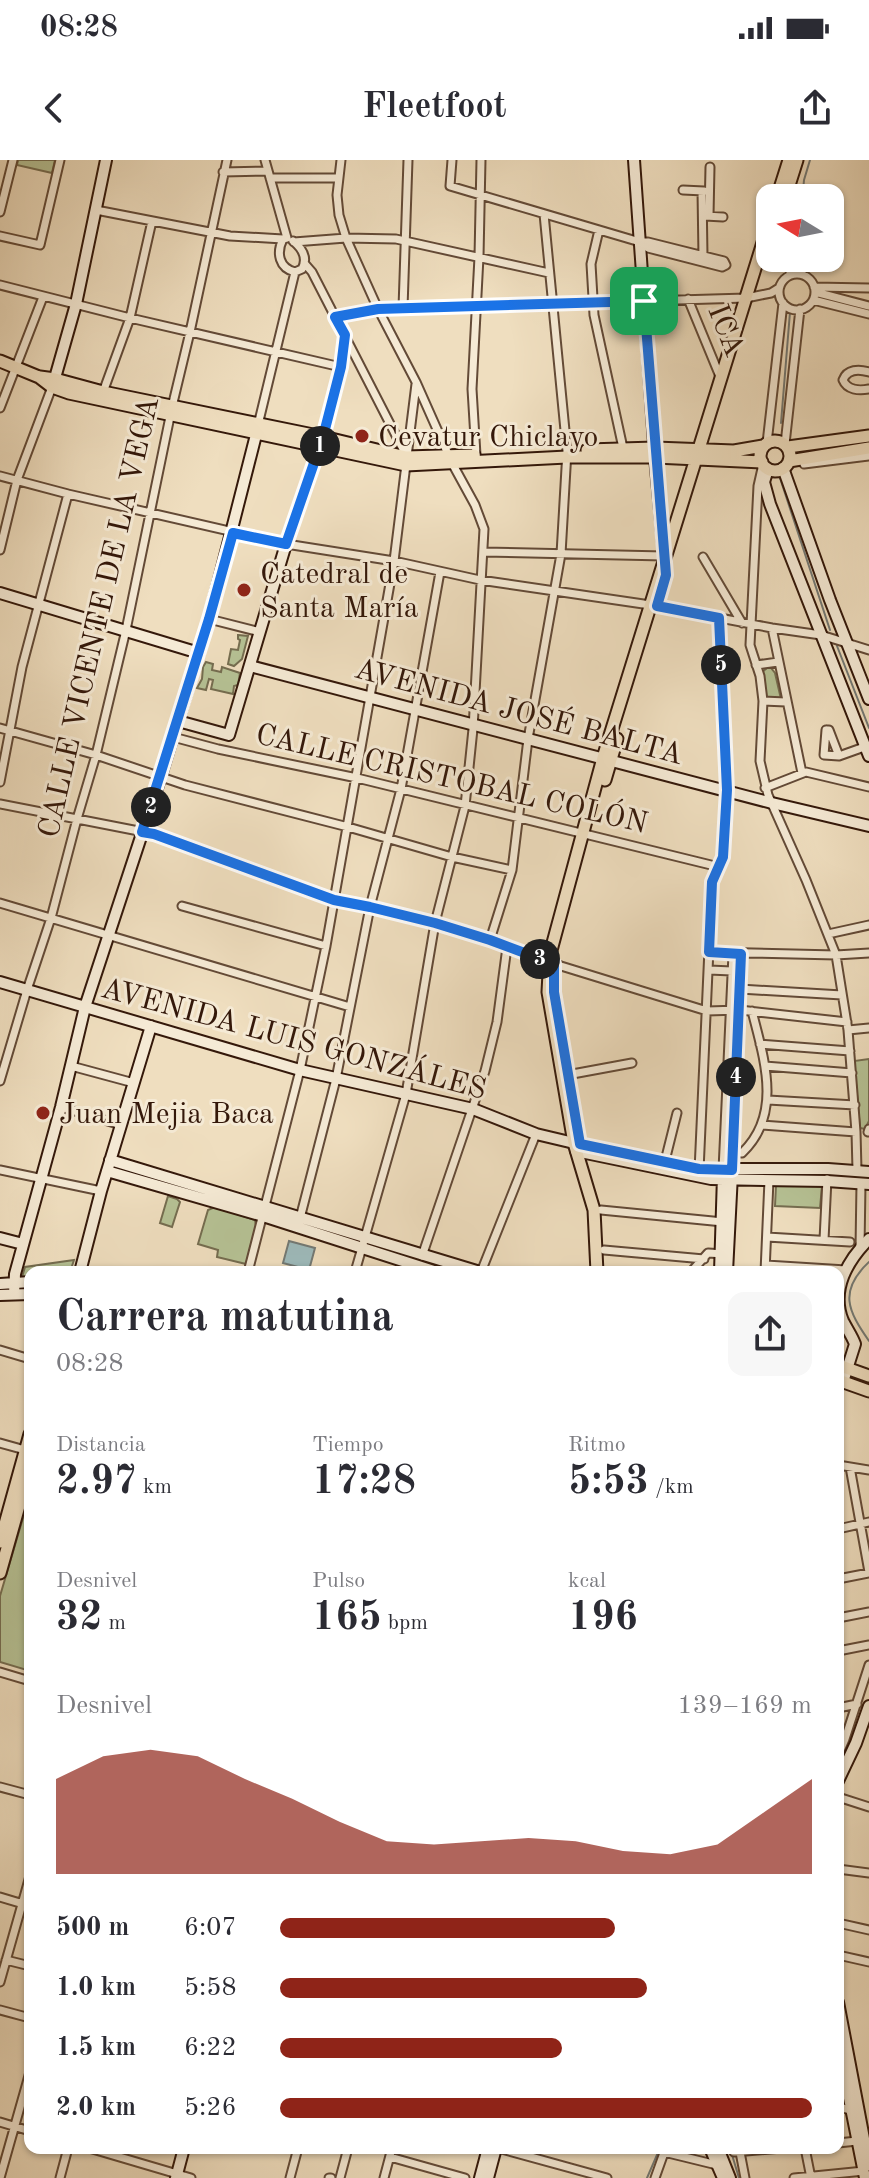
<!DOCTYPE html>
<html lang="es">
<head>
<meta charset="utf-8">
<style>
  body { margin:0; font-family:"Old Standard TT",serif; background:#f7f7f7; color:#2b2b33; height:100vh; display:flex; flex-direction:column; font-size:30px; white-space:nowrap }
  * { box-sizing:border-box; margin:0 }
  p { font-size:26px; color:#7c7c81 }
  .icon { flex:none; width:44px; height:44px; fill:none; stroke:currentColor; stroke-width:2; stroke-linecap:round; stroke-linejoin:round }
  .map { position:relative; flex:1; overflow:hidden }
  .drawer { position:absolute; left:24px; top:1106px; width:820px; height:888px; display:flex; flex-direction:column; background:#fff; border-radius:16px; box-shadow:0 2px 6px #0004 }
  .drawer>* { flex:none }
  .needle { width:52px; rotate:280deg }
  .fabs { position:absolute; left:756px; top:24px; display:grid; gap:16px }
  .fabs a { display:grid; place-items:center; width:88px; height:88px; border-radius:16px; background:#fff; box-shadow:0 2px 6px #0004; font-size:40px }
  .pin { position:absolute; display:grid; place-items:center; width:68px; height:68px; color:#fff; margin:-34px; border-radius:16px; box-shadow:0 4px 12px #0006 }
  .km { position:absolute; width:40px; height:40px; margin:-20px; border-radius:50%; background:#222; color:#fff; font-size:22px; line-height:40px; text-align:center }
  .round { display:grid; place-items:center; flex:none; width:84px; height:84px; border-radius:16px; background:#f7f7f7 }
  .summary { display:flex; align-items:center; justify-content:space-between; height:136px; padding:0 32px }
  h1 { font-size:44px; font-weight:700; line-height:60px }
  .metrics { display:grid; grid-template-columns:repeat(3,1fr); gap:12px; height:136px; padding:8px 32px }
  .metrics div { display:grid; align-content:center }
  .metrics b { font-size:40px; font-weight:700 }
  .metrics small { font-size:22px; font-weight:400 }
  .metrics p { font-size:22px }
  .chart { height:224px; padding:16px 32px }
  .chart p { display:flex; justify-content:space-between }
  .chart svg { width:100%; height:144px; margin-top:8px; fill:#8f2418; opacity:.7 }
  ul { padding:0 32px; list-style:none; font-size:26px }
  li { display:grid; grid-template-columns:128px 96px 1fr; align-items:center; height:60px }
  li i { height:20px; border-radius:10px; background:#8f2418 }
  .status { display:flex; justify-content:space-between; align-items:center; height:56px; padding:0 40px; background:#fff; direction:ltr }
  .status svg { height:22px; fill:currentColor }
  header { display:flex; justify-content:space-between; align-items:center; height:104px; padding:0 32px; background:#fff; font-size:36px; font-weight:700 }
  .map>svg:first-child { display:block }
</style>
</head>
<body>
<div class="status"><b>08:28</b><svg viewBox="0 0 49 12"><path d="M0 12V9h3v3zM5 12V6h3v6zM10 12V3h3v9zM15 12V0h3v12zM26 1h20v11H26zM47 4h2v5h-2z"/></svg></div>
<header><svg class="icon" aria-label="back" viewBox="0 0 24 24"><path d="M15 5l-7 7 7 7"/></svg>Fleetfoot<svg class="icon" aria-label="share" viewBox="0 0 24 24"><path d="M12 15V3M7 8l5-5 5 5M5 13v7h14v-7"/></svg></header>
<div class="map">
<svg width="869" height="2018" viewBox="0 0 869 2018">
  <rect width="100%" height="100%" fill="#efdebf"/>
  <filter id="stains"><feTurbulence type="fractalNoise" baseFrequency=".0025" numOctaves="4"/><feColorMatrix values="0 0 0 0 .2 0 0 0 0 .09 0 0 0 0 .02 0 0 0 .5 -.17"/></filter>
  <radialGradient id="worn" r=".72"><stop offset=".6" stop-color="#630" stop-opacity="0"/><stop offset="1" stop-color="#630" stop-opacity=".3"/></radialGradient>
  <!-- green -->
  <path fill="#b6c295" stroke="#756d50" stroke-width="2" d="M18 0H55L52 13 17 5Z
    M238 475 248 476 242 499 234 506 228 504 231 489 238 490 240 480 238 479Z
    M206 502 213 504 212 510 221 512 222 507 240 513 238 525 234 526 233 534 211 529 213 520 209 519 206 530 197 528 202 519 203 507Z
    M767 508H771L775 513 781 539 766 538 761 513Z
    M869 899V961L865 969 860 968 854 901Z
    M776 1025 822 1026 820 1048 775 1046Z
    M168 1036 177 1039 180 1042 172 1067 160 1063Z
    M215 1047 255 1060 256 1066 246 1104 217 1097 218 1090 198 1084 208 1050Z
    M74 1100 70 1112H30V1120L22 1117 25 1107Z
    M30 1334V1511L0 1502V1436Z"/>
  <!-- water -->
  <path fill="#9dbabb" stroke="#737974" stroke-width="2" d="M289 1081 315 1088 309 1110 283 1103Z"/>
  <g fill="none" stroke-linecap="round" stroke-linejoin="round">
    <!-- stream -->
    <path stroke="#737974" stroke-width="2" d="M803 31 804 20 810 0
      M795 102 796 98
      M781 263 790 152
      M779 315 830 470
      M837 486 869 568
      M869 1102C838 1131 848 1151 869 1181
      M730 1988 739 2018
      M647 2018 660 1988"/>
    <defs>
      <path id="street" d="M265 0 287 78
        M341 0 337 35 339 55 346 78 378 149 416 222 452 303 475 345 484 369 473 569 465 646 435 763 406 934 355 1112
        M452 0 450 26 640 82H648L724 101 726 105
        M223 12 268 11
        M270 18H338
        M683 30 704 31
        M702 31 703 96
        M96 50 230 76 283 79
        M0 52 13 0
        M705 56 723 57
        M709 56 710 7
        M599 70 591 104 594 155 623 288
        M0 76 40 85 60 0
        M287 78 283 79C276 93 279 108 295 112
        M293 81C303 89 308 98 302 109L295 112
        M294 82 346 78 396 79 549 113
        M640 82 648 88 722 107 726 105
        M305 104 312 112 406 295
        M802 114 803 98
        M779 132a18 18 0 1 1 36 0a18 18 0 1 1-36 0Z
        M790 115 791 98
        M0 125 130 158 341 207
        M814 127 869 128
        M815 132 869 146
        M688 139 721 219
        M813 140 869 154
        M403 148 408 0
        M335 157 378 149 746 138 771 133 779 128
        M869 212C859 209 847 209 843 220 847 230 859 231 869 229
        M102 235 130 158 152 61
        M0 248 43 137
        M258 265 295 112
        M323 277 341 207 345 175
        M767 283 783 143
        M785 284 800 149
        M476 295 472 229 479 97 481 0
        M763 304 758 326 750 485 760 516 763 541 760 601 768 635 806 720 836 795 848 870 856 972 857 1010
        M804 304 869 296
        M0 316 68 334 286 384 394 401 480 420 657 446 772 468 821 475 869 490
        M0 390 17 320 52 227
        M483 392 664 396
        M703 397 742 463
        M209 459 260 472
        M772 468 802 613
        M756 505 778 502
        M763 541 786 542
        M0 568 96 595 185 625 348 667 452 697 512 710
        M826 570 824 595 839 596 867 586
        M827 570H829L839 596
        M173 577 218 589 357 618 711 705 718 709
        M0 622 22 507 68 334
        M765 628 806 612 869 627
        M0 644 154 674 334 740 435 763 490 780 561 806 707 851 740 850 847 862
        M0 743 350 847
        M182 746 326 786
        M828 774 869 765
        M490 780 512 710 528 579 561 394 567 291 544 54
        M709 792 836 795 869 793
        M709 810 732 811
        M740 829 842 835
        M848 870 869 868
        M760 884 850 891
        M71 906 134 923
        M765 906 852 913
        M567 915 632 903
        M0 921 27 830 51 758 77 659 96 595 126 470 172 247 190 172 227 0
        M768 940 855 945
        M61 947 121 965
        M761 965 856 972
        M868 972 869 969
        M733 992 742 993C783 954 764 899 752 851
        M664 1005 677 953
        M0 1010 101 1031
        M723 1010 733 794
        M732 1010 741 794
        M699 1011 712 722 723 697 727 630 719 458
        M601 1050 723 1062
        M299 1062 336 919 370 747 401 629 440 412
        M767 1077 850 1082
        M824 1080 827 1019
        M860 1088 861 1024
        M604 1090 704 1099
        M422 1096 485 911 497 862 507 787
        M766 1105 846 1110
        M248 1112 300 910 326 786 394 401 416 224
        M481 1112 536 974
        M691 1112 708 1093 724 1094
        M765 1112 769 1020
        M0 1190 30 1199
        M0 1283 25 1290
        M838 1305 869 1310
        M850 1307 869 1412
        M838 1369 869 1362
        M838 1419 869 1413
        M838 1458 869 1452
        M838 1491 869 1485
        M0 1512 30 1521
        M838 1548 857 1544
        M838 1595 845 1579 869 1505
        M0 1627 30 1635
        M838 1637 869 1647
        M838 1709 869 1713
        M0 1737 30 1746
        M838 1763 869 1770
        M838 1795 869 1802
        M6 1800 30 1806
        M0 1822 30 1716
        M0 1850 30 1858
        M838 1947 851 1950
        M0 1962 30 1971
        M838 1983 857 1981
        M89 1988 191 2018
        M498 1988 607 2018
        M805 1988 811 2018
        M664 1992 717 2005
        M734 1992 782 1988
        M740 1992 745 2018
        M390 1997 465 2018
        M0 2018 30 1912
        M60 2018 68 1988
        M290 2018 298 1988
        M329 2018H331
        M340 2018 348 1988
        M384 2018 392 1988
        M655 2018 665 1990
        M794 2018 864 2011"/>
      <path id="secondary" d="M634 0 655 297 666 415
        M53 225 76 144 106 0
        M783 308 830 440 869 539
        M768 309 764 322 770 344 869 596
        M0 433 199 493
        M250 506 772 643 869 666
        M178 561 229 575 286 384 322 279
        M0 822 300 910 473 949 536 974 574 983 699 1009H828L869 1012
        M576 991 711 1019 827 1021 869 1024
        M110 1000 480 1112
        M107 1011 263 1056 437 1112
        M0 1078 23 1084
        M80 1112 101 1031 151 866
        M720 1112 723 1016
        M727 1112 732 1014
        M0 1124 30 1122
        M14 1134 15 1114 61 947 85 847 158 625 209 459 258 267
        M0 1135 30 1134
        M843 1222 855 1184C852 1176 847 1169 843 1161 830 1130 848 1100 869 1079
        M838 1621 856 1583 869 1546
        M838 1842 869 2005
        M838 1883 865 2018
        M710 1988 723 2018
        M718 1988 730 2018
        M176 2018 184 1988
        M480 2018 488 1988
        M488 2018 496 1988"/>
      <path id="primary" d="M777 38 789 0
        M785 38 797 0
        M0 201 39 217 52 227 69 233 406 305 567 297H655L762 302
        M40 217 55 219 103 232 323 277 406 297 474 295
        M760 296a15 15 0 1 1 30 0a15 15 0 1 1-30 0Z
        M788 287 869 276
        M587 290 655 288 734 291 763 286
        M789 301 869 288
        M605 620 617 579
        M597 1112 594 1050 574 983 548 832 550 794 603 598 770 60
        M838 1205 869 1216
        M838 1220 869 1231
        M0 1382 30 1274
        M0 1413 30 1307"/>
    </defs>
    <!-- street casing -->
    <use href="#street" stroke="#634a37" stroke-width="11"/>
    <!-- secondary casing -->
    <use href="#secondary" stroke="#34180a" stroke-width="14"/>
    <!-- primary casing -->
    <use href="#primary" stroke="#34180a" stroke-width="15"/>
    <!-- street -->
    <use href="#street" stroke="#f5ead5" stroke-width="7"/>
    <!-- secondary -->
    <use href="#secondary" stroke="#f5ead5" stroke-width="10"/>
    <!-- primary -->
    <use href="#primary" stroke="#efdebf" stroke-width="11"/>
  </g>
  <g fill="none" stroke-linecap="round" stroke-linejoin="round">
    <defs>
      <path id="route" d="M644 141 666 415 657 446 719 458 727 630 723 697 712 722 709 792 741 794 732 1010 699 1009 580 984 554 832V804L490 780 435 763 370 747 334 740 154 674 142 672 209 459 233 373 286 384 323 277 341 207 345 175 335 157 378 149Z"/>
    </defs>
    <!-- route casing -->
    <use href="#route" stroke="#fff" stroke-width="16"/>
    <!-- route -->
    <use href="#route" stroke="#1a73e8" stroke-width="10"/>
  </g>
  <!-- markers -->
  <g fill="#8f2418" stroke="#f5ead5" stroke-width="3">
    <circle cx="362" cy="276" r="8"/>
    <circle cx="244" cy="430" r="8"/>
    <circle cx="43" cy="953" r="8"/>
  </g>
  <g text-anchor="middle" stroke-width="6" stroke-linejoin="round" paint-order="stroke">
    <!-- street labels -->
    <g font-size="30" fill="#34180a" stroke="#f5ead5">
      <text transform="translate(727 170) rotate(68)" y="10">ICA</text>
      <text transform="translate(98 457) rotate(-77)" y="10">CALLE VICENTE DE LA VEGA</text>
      <text transform="translate(519 551) rotate(15)" y="10">AVENIDA JOSÉ BALTA</text>
      <text transform="translate(452 618) rotate(13)" y="10">CALLE CRISTOBAL COLÓN</text>
      <text transform="translate(294 878) rotate(15)" y="10">AVENIDA LUIS GONZÁLES</text>
    </g>
    <!-- poi labels -->
    <g font-size="30" fill="#34180a" stroke="#f5ead5" text-anchor="start">
      <text x="378" y="286">Cevatur Chiclayo</text>
      <text x="260" y="423">Catedral de<tspan x="260" dy="34">Santa María</tspan></text>
      <text x="59" y="963">Juan Mejia Baca</text>
    </g>
  </g>
  <rect width="100%" height="100%" filter="url(#stains)"/>
  <rect width="100%" height="100%" fill="url(#worn)"/>
</svg>
<div class="fabs">
<a><svg class="needle" viewBox="-14 -14 28 28"><path d="M0-13l5 13h-10z" fill="#e53935"/><path d="M0 13l5-13h-10z" fill="#7c7c81"/></svg></a>
</div>
<div class="pin" style="left:644px;top:141px;background:#1e9e55"><svg class="icon" aria-label="arrive" viewBox="0 0 24 24"><path d="M6 21V4h12l-3 4 3 4H6"/></svg></div>
<b class="km" style="left:320px;top:286px">1</b>
<b class="km" style="left:151px;top:647px">2</b>
<b class="km" style="left:540px;top:799px">3</b>
<b class="km" style="left:736px;top:917px">4</b>
<b class="km" style="left:721px;top:505px">5</b>
<section class="drawer">
<div class="summary"><div><h1>Carrera matutina</h1><p>08:28</p></div><a class="round"><svg class="icon" aria-label="share" viewBox="0 0 24 24"><path d="M12 15V3M7 8l5-5 5 5M5 13v7h14v-7"/></svg></a></div>
<div class="metrics">
<div><p>Distancia</p><b>2.97<small> km</small></b></div>
<div><p>Tiempo</p><b>17:28</b></div>
<div><p>Ritmo</p><b>5:53<small> /km</small></b></div>
</div>
<div class="metrics">
<div><p>Desnivel</p><b>32<small> m</small></b></div>
<div><p>Pulso</p><b>165<small> bpm</small></b></div>
<div><p>kcal</p><b>196</b></div>
</div>
<div class="chart"><p><span>Desnivel</span>139–169 m</p>
<svg viewBox="0 0 160 44" preserveAspectRatio="none"><path d="M0 44V15L10 8L20 6L30 8L40 15L50 21L60 28L70 34L80 35L90 34L100 33L110 34L120 37L130 38L140 35L150 25L160 15V44z"/></svg>
</div>
<ul>
<li><b>500 m</b>6:07<i style="width:63%"></i></li>
<li><b>1.0 km</b>5:58<i style="width:69%"></i></li>
<li><b>1.5 km</b>6:22<i style="width:53%"></i></li>
<li><b>2.0 km</b>5:26<i style="width:100%"></i></li>
</ul>
</section>
</div>
</body>
</html>
